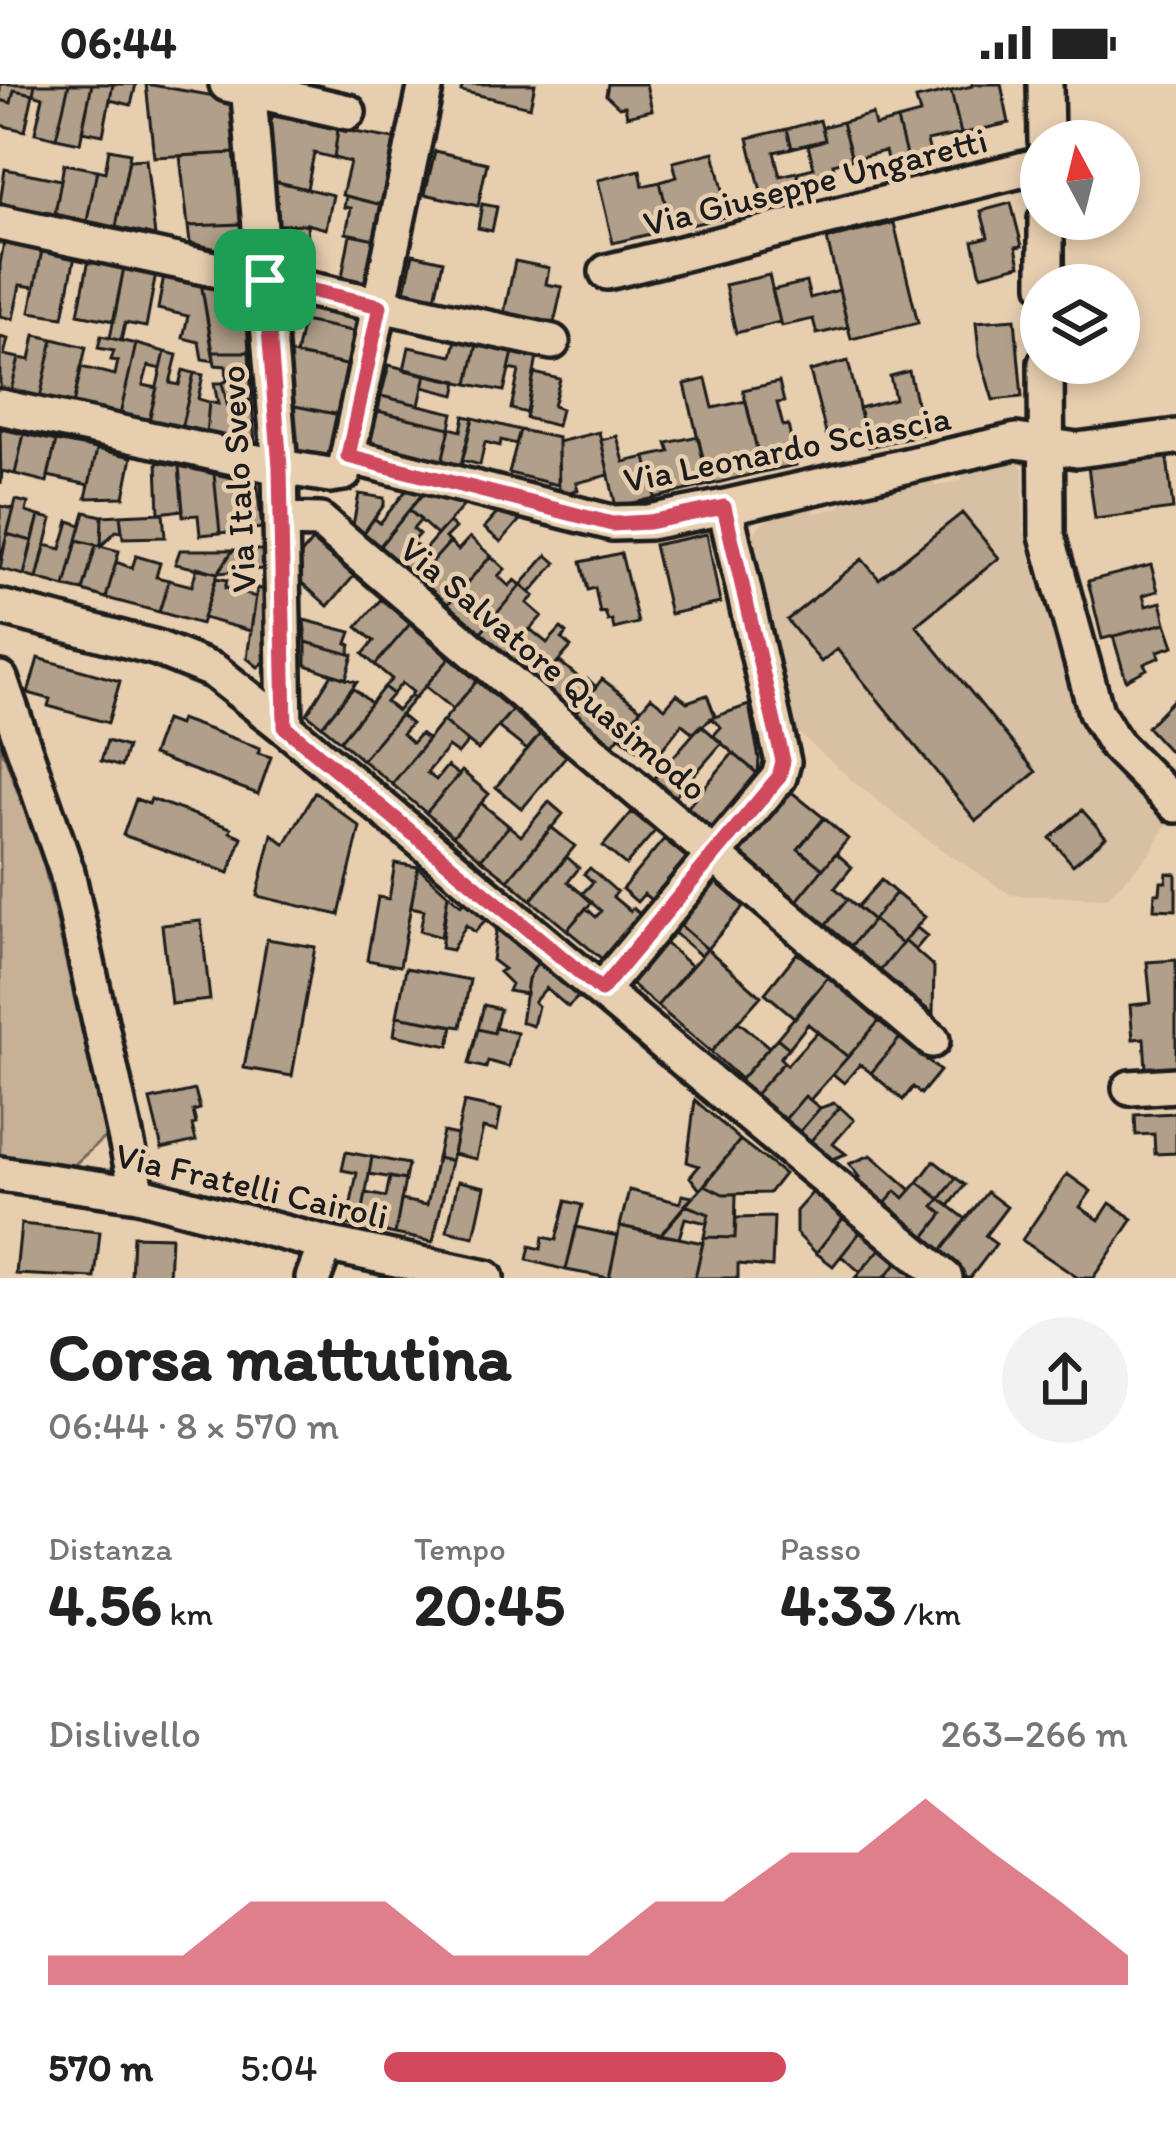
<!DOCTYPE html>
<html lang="it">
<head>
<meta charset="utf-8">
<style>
  body { margin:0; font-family:Itim,sans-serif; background:#f2f2f2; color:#222; height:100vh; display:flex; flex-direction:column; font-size:45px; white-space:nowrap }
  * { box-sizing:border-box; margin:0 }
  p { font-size:39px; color:#767676 }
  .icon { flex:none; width:66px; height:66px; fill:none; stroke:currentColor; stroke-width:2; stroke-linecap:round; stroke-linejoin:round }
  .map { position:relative; height:1194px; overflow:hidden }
  .drawer { display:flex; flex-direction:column; background:#fff; flex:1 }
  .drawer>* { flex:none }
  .needle { width:78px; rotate:353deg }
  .fabs { position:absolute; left:1020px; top:36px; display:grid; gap:24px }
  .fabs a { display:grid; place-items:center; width:120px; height:120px; border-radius:50%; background:#fff; box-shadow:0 6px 18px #0003; font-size:60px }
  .pin { position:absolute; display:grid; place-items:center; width:102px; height:102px; color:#fff; margin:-51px; border-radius:24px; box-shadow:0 6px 18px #0006 }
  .round { display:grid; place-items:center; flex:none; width:126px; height:126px; border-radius:63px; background:#f2f2f2 }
  .head { display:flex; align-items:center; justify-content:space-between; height:204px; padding:0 48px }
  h1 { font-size:66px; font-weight:700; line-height:90px }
  .figures { display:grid; grid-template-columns:repeat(3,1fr); gap:18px; height:204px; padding:12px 48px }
  .figures div { display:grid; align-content:center }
  .figures b { font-size:60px; font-weight:700 }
  .figures small { font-size:33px; font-weight:400 }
  .figures p { font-size:33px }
  .chart { height:336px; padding:24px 48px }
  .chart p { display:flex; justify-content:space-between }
  .chart svg { width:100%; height:216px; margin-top:12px; fill:#d1495b; opacity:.7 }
  ul { padding:0 48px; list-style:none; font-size:39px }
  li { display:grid; grid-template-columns:192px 144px 1fr; align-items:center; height:90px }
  li i { height:30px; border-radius:15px; background:#d1495b }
  .status { display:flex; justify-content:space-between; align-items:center; height:84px; padding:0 60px; background:#fff; direction:ltr }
  .status svg { height:33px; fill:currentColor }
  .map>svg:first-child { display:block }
</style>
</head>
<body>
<div class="status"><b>06:44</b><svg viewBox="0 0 49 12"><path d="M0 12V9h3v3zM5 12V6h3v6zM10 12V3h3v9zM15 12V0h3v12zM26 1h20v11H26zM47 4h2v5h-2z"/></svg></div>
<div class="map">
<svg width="1176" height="1194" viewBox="0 0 1176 1194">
  <rect width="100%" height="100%" fill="#e7ceaf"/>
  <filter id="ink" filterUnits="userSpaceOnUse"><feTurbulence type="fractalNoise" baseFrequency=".00833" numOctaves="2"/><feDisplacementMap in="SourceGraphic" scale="24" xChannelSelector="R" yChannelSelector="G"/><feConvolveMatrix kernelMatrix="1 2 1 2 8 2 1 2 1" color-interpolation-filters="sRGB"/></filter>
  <g filter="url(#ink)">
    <!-- built -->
    <path fill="#d7c0a4" d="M1014 376 1023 384 1024 446 1078 625 1093 662 1110 685 1168 738 1149 771 1107 814 1011 811 930 758 854 698 792 643 754 470 752 452 761 440 773 433 810 423 816 429 841 423 844 415 929 393 936 402 950 399 962 396 963 387Z"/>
    <!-- green -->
    <path fill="#c6b197" stroke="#71665a" stroke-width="3" d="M0 659 43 777 106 1052 74 1081 0 1072Z"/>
    <!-- building -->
    <path fill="#b19f89" stroke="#1c1c1c" stroke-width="3" d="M0 0H35L33 10 14 6 11 19 0 16Z
      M35 0H69L56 54 35 49 43 13 33 10Z
      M69 0H92L80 59 56 54Z
      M92 0H113L103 51 82 47Z
      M113 0H136L131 21 110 16Z
      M146 0 232 15 236 69 154 73Z
      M463 0H535L530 23 461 7Z
      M608 0H646L652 26 627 32 625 22 619 23 606 11Z
      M972 0H1001L1009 39 961 50 951 7 972 2Z
      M14 6 33 10 25 47 0 41V16L11 19Z
      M951 7 961 50 927 57 930 69 907 75 897 36 920 30 916 15Z
      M872 30 875 42 897 36 907 75 888 79 885 67 852 75 842 38Z
      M273 32 338 45 334 74 314 69 307 105 274 97 270 40Z
      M820 36 825 56 792 64 787 45Z
      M842 38 852 75 833 80 837 97 802 105 797 88 814 84 808 61 825 56 822 43Z
      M338 45 394 55 382 121 342 111 350 78 334 74Z
      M787 45 792 64 774 68 780 92 797 88 803 110 764 120 748 54Z
      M109 65 130 69 116 143 87 137 97 86 105 88Z
      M435 67 487 79 478 122 425 110Z
      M714 68 729 132 687 142 685 135 670 138 660 98 677 93 673 78Z
      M236 69 242 140 188 142 180 72Z
      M146 75 155 152 116 143 129 76Z
      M64 80 97 86 87 137 55 130Z
      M5 85 61 96 55 130 0 119Z
      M640 86 643 102 660 98 670 138 653 142 654 149 613 159 598 96Z
      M274 97 333 111 326 145 307 140 278 141Z
      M346 112 382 121 375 155 346 149 351 124 344 123Z
      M1011 119 1022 162 1016 163 1020 181 981 191 973 157 988 153 981 127Z
      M482 120 497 123 492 147 478 144Z
      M894 139 918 239 851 255 827 155Z
      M242 140 244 171 190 159 188 142Z
      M307 140 310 186 280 179 278 141Z
      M350 150 375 155 366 198 342 193Z
      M4 158 42 166 35 203 20 201 13 235 0 232V180Z
      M42 166 75 172 63 233 30 228Z
      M413 170 443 177 435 214 405 208Z
      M89 175 124 183 114 237 78 230Z
      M515 177 549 184 546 200 562 203 554 240 504 229Z
      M124 183 156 189 146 243 125 239 121 257 110 254Z
      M164 191 201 198 214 277 202 275 199 258 183 254 188 232 158 225Z
      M769 191 780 238 736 249 725 201Z
      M201 198 245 207 249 268H213Z
      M806 198 810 214 839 206 848 243 817 250 813 235 781 242 772 206Z
      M306 221 360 232 357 248 303 237Z
      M1015 235 1022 313 993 316 979 269 976 238Z
      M303 237 357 248 351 282 296 271Z
      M35 251 53 255 40 314 11 307 19 274 30 276Z
      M101 252 136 260 120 331 73 321 81 283 115 291 118 277 111 276 114 267 98 264Z
      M0 253 8 255 4 271 19 274 11 307 0 305Z
      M53 255 86 263 73 321 40 314Z
      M456 256 477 260 468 300 404 286 409 263 452 272Z
      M136 260 165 268 161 285 148 282 143 301 157 304 149 337 120 331Z
      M477 260 513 268 504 307 468 300Z
      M165 268 177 271 170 299 179 301 183 286 194 289 181 345 149 337Z
      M213 268H249L252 316 227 318 222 299 227 297 226 282 215 281Z
      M513 268 537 273 527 329 511 325 519 287 509 285Z
      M287 269 351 282 340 331 290 321Z
      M848 277 864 344 827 353 810 287Z
      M389 281 426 290 419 321 381 312Z
      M909 287 924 350 869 363 859 324 895 315 890 292Z
      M194 289 203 291 198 315 209 318 206 350 181 345Z
      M534 289 560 295 553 322 561 325 557 342 526 334Z
      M426 290 458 297 455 311 423 303Z
      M706 295 713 324 746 317 762 388 709 401 685 300Z
      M779 298 784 318 777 319 783 342 788 341 796 381 762 388 743 306Z
      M214 299H222L236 356 206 350 209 318 218 320Z
      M381 312 453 329 450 344 378 327Z
      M252 316 255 361 236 356 227 318Z
      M290 321 340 331 331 378 292 369Z
      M378 327 450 344 441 382 369 365Z
      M464 332 473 334 460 387 441 382 450 344 461 347Z
      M473 334 520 346 516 360 501 356 500 362 485 358 480 381 462 376Z
      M0 345 24 350 15 390 2 387 1 400Z
      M520 346 558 354V401L509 389Z
      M599 348 609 391 576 399 578 406 559 410 558 358Z
      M24 350 56 357 47 398 15 390Z
      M617 352 624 378 646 373 655 414 616 423 601 356Z
      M698 352 709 401 655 414 646 373 670 368 667 359Z
      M56 357 97 365 89 401 48 392Z
      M97 365 132 373 124 413 86 414Z
      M1167 373 1173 425 1095 435 1088 382Z
      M157 378 179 382 183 426 159 429Z
      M179 382 214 390 220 449 200 451 198 431 183 432Z
      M214 390 257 399 262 444 220 449Z
      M409 403 425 407 379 463 363 450 374 434 380 439Z
      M425 407 468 417 437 451 409 426Z
      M359 410 384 414V421L363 450 353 441Z
      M16 416 28 419 26 428 39 432 32 457 7 450Z
      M0 422 14 425 0 477Z
      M501 425 524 431 501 458 484 444Z
      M409 426 421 436 413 445 419 450 412 458 422 467 406 486 379 463Z
      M85 428 102 432 101 462 77 456Z
      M163 429 165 453 123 454 120 431Z
      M962 429 999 474 916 541 1036 688 976 737 837 565 821 578 787 536 862 475 879 495Z
      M120 431 122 448 116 447 101 462 102 432Z
      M39 432 52 435 37 495 24 491Z
      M69 437 81 441 65 503 37 495 45 461 61 465Z
      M449 438 455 444 445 454 450 458 417 495 406 486Z
      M7 450 32 457 24 491 0 485Z
      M707 450 720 519 670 530 654 461Z
      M470 453 491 472 447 521 417 495 450 458 458 466Z
      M77 456 96 461 83 507 65 503Z
      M312 457 354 492 328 522 301 498 299 473Z
      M96 461 119 467 106 514 83 507Z
      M180 466H233L218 489 175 480Z
      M233 466H263V485L218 489Z
      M621 469 638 539 614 545 612 536 608 537 605 528 600 529 595 504 588 506 581 478Z
      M547 471 556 479 530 509 521 501Z
      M136 472 160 479 156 493 169 496 159 528 106 514 116 478 132 484Z
      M491 472 505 485 498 492 509 502 515 496 521 501 480 549 447 521Z
      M1151 481 1158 507 1143 511 1146 522 1161 518 1166 539 1102 555 1088 497Z
      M197 483 218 489 201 540 159 528 169 496 192 502Z
      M216 494 227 496 225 504 256 513 251 547 203 534Z
      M521 501 534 512 527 519 542 532 507 571 480 549Z
      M257 504 264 506 267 576 258 583 247 574Z
      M381 515 410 540 375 581 363 570 374 557 357 543Z
      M304 536 351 548 347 559 351 561 349 570 306 558Z
      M1166 539 1174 562 1158 567 1160 573 1144 580 1147 585 1126 596 1113 552Z
      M410 540 450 574 415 614 411 611 413 608 402 599 393 610 384 603 392 595 375 581Z
      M561 544 567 549 562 555 571 563 539 599 507 571 530 545 547 559Z
      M306 558 353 571 346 595 306 581Z
      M38 574 120 597 108 639 48 622 50 615 28 609Z
      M450 574 477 597 453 625 425 602Z
      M559 577 585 599 588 595 596 603 575 629 539 599Z
      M332 590 357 598 322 642 307 630Z
      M602 595 641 625 613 660 575 629Z
      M477 597 512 626 478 666 443 637Z
      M384 603 393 610 386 618 397 627 411 611 415 614 362 676 340 657Z
      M353 604 371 619 340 657 322 642Z
      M677 610 687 618 707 611 715 632 693 649 682 640 652 678 619 651 651 613 665 624Z
      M1176 613V664L1172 670 1147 643Z
      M749 621 759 675 758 690 713 652 721 643 711 634Z
      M512 626 540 650 527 666 498 643Z
      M400 631 411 640 402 650 412 659 420 650 428 656 392 700 362 676Z
      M180 635 260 664 258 669 271 673 258 710 152 671 165 636 178 641Z
      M443 637 468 658 458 670 448 663 427 689 436 696 447 682 459 691 426 729 392 700Z
      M701 641 722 659 675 713 654 695Z
      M540 650 566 672 522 725 496 703Z
      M107 657 127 663 121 683 101 677Z
      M733 669 758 690 713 745 687 724Z
      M462 687 489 710 453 752 426 729Z
      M789 706 824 734 798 765 823 785 796 818 737 769Z
      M315 708 360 743 339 831 257 812 272 750 285 760Z
      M136 715 149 720 151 715 231 744 230 748 242 753 229 789 123 751Z
      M549 718 563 730 508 796 481 775 509 742 521 752Z
      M481 719 509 742 481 775 453 752Z
      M1082 726 1106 753 1073 781 1050 754Z
      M632 728 655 747 626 781 603 762Z
      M824 734 848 755 823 785 798 765Z
      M551 743 575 762 531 816 508 796Z
      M664 755 687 774 651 816 644 810 637 818 622 805Z
      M836 769 852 783 835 804 848 815 825 842 796 818Z
      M567 773 579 784 568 798 592 818 567 846 531 816Z
      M395 779 418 783 400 882 367 876 378 813 389 815Z
      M418 783 448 810 441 853 420 847 424 826 411 823Z
      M590 784 617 808 613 813 630 827 633 824 640 830 602 875 567 846 586 824 596 833 601 827 582 810 593 798 584 790Z
      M1167 789 1176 790V826L1154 825 1155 809H1160L1161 798H1166Z
      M881 796 896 809 873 836 857 823Z
      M716 798 744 822 707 865 679 840Z
      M896 809 925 833 902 860 873 836Z
      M448 810 461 821 466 815 488 833 475 848 466 841 452 866 441 864Z
      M848 815 873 836 850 863 825 842Z
      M873 836 902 860 880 887 850 863Z
      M201 837 210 916 171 920 162 841Z
      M679 840 707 865 701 872 673 848Z
      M497 841 539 876 528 895 526 910 508 907 511 900 499 888 504 885 492 876Z
      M916 843 927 852 915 866 905 857Z
      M267 855 315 863 292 992 244 984Z
      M905 857 934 883 933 930 880 887Z
      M665 859 691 882 657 922 630 899Z
      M707 865 761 912 711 968 657 922Z
      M797 869 828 893 795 934 765 909Z
      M539 876 581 910 568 923 546 904 534 918 538 922 533 942 521 938 528 895Z
      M1176 876V983L1146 985 1144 954 1133 955 1130 921 1151 919 1147 878Z
      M406 884 470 896 461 943 397 932Z
      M828 893 879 937 848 973 808 940 789 964 777 954Z
      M484 921 500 925 494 949 478 945Z
      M397 932 453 942 449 962 394 951Z
      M738 937 769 963 741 995 711 968Z
      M879 937 900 954 871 989 860 980 844 999 833 990Z
      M495 944 517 949 509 983 488 977 486 984 469 980 478 945 494 949Z
      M817 948 848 973 810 1016 805 1012 782 1039 752 1014 784 978 787 981Z
      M777 954 789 964 780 974 784 978 752 1014 736 1001Z
      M900 954 940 987 921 1010 913 1003 903 1016 871 989Z
      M195 1006 200 1025 193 1027 196 1040 192 1041 196 1057 162 1065 150 1016Z
      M805 1012 820 1024 796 1052 782 1039Z
      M695 1016 740 1056 700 1106 690 1093 699 1082 687 1078Z
      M464 1018 501 1026 497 1047 483 1044 476 1075 453 1070Z
      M834 1019 840 1023 808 1060 796 1052 820 1024Z
      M840 1023 854 1036 833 1060 846 1070 827 1077 808 1060Z
      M1176 1029V1069L1155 1070 1154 1050 1136 1051 1135 1031Z
      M443 1048 457 1051 451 1077 437 1074Z
      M740 1056 784 1090 769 1109 723 1110 705 1101Z
      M346 1068 372 1073 360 1143 333 1138 336 1122 350 1124 357 1089 342 1086Z
      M871 1071 911 1106 904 1114 896 1107 882 1123 851 1097 859 1093 849 1080Z
      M372 1073 408 1080 405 1096 369 1090Z
      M437 1074 451 1077 433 1158 395 1150 401 1116 427 1121Z
      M934 1077 956 1094 940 1115 918 1098Z
      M1067 1090 1091 1107 1080 1123 1099 1136 1110 1119 1133 1135 1093 1194H1078L1022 1156Z
      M390 1093 405 1096 395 1150 360 1143 366 1109 386 1113Z
      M956 1094 965 1101 949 1122 940 1115Z
      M458 1097 485 1103 474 1153 447 1147Z
      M918 1098 940 1115 934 1122 943 1130 922 1157 882 1123 896 1107 904 1114Z
      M705 1101 723 1110H736L735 1154 704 1153 709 1130 685 1121Z
      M629 1106 680 1119 682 1111 693 1113 660 1151 620 1142Z
      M813 1108 844 1133 816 1169 796 1149V1127Z
      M987 1108 1007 1123 985 1152 996 1160 970 1194H966L938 1171Z
      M940 1115 966 1135 938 1171 922 1157 943 1130 934 1122Z
      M566 1117 582 1121 566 1186 527 1176 530 1162 541 1165 543 1153 556 1156Z
      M685 1121 709 1130 707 1139 685 1134 679 1154 660 1151Z
      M774 1133 772 1183 738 1180V1194H695L704 1153 735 1154 736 1134Z
      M844 1133 861 1147 833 1182 816 1169Z
      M21 1140 100 1148 95 1194 16 1190Z
      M620 1142 703 1159 695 1194H609Z
      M576 1143 618 1152 609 1194 566 1186Z
      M861 1147 881 1164 860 1188 841 1172Z
      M133 1152 171 1153 169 1194H131Z
      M881 1164 898 1178 884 1194H855Z
      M898 1178 918 1194H884Z"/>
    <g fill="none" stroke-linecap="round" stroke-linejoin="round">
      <defs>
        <path id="minor" d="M227 0 348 28
          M248 0 280 383 285 643
          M1045 0 1046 57
          M0 139 552 258
          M607 188 1041 81
          M1046 201V135
          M1046 279 1047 451 1096 628 1116 661 1176 721
          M0 323 280 383 330 391 344 389 426 0
          M348 372 612 439 649 438 725 423 1016 357 1077 366 1176 353
          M281 436 320 437 932 956
          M0 523 157 564 214 587 285 643 945 1194
          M0 595 67 788 138 1110
          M601 906 779 693 783 678 725 423
          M1130 1004 1176 1001
          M0 1090 138 1110 326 1160 486 1194
          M313 1194 326 1160"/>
      </defs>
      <!-- minor casing -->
      <use href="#minor" stroke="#1c1c1c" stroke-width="42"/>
      <!-- minor -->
      <use href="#minor" stroke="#e7ceaf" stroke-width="33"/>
    </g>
  </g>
  <g fill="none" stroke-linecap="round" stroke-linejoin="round" filter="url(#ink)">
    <defs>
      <path id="route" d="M265 196 380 222 348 372 612 440 649 438 724 423 783 677 779 693 601 906 285 643 280 383Z"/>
    </defs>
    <!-- route casing -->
    <use href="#route" stroke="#fff" stroke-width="24"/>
    <!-- route -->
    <use href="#route" stroke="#d1495b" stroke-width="15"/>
  </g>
  <g text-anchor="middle" stroke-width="9" stroke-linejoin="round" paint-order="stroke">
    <!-- street labels -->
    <g font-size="36" fill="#1c1c1c" stroke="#e7ceaf">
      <text transform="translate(815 97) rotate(-14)" y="13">Via Giuseppe Ungaretti</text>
      <text transform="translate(787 364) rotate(-11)" y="13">Via Leonardo Sciascia</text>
      <text transform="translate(237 395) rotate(-93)" y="13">Via Italo Svevo</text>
      <text transform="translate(554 584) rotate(40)" y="13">Via Salvatore Quasimodo</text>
      <text transform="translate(252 1101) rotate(13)" y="13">Via Fratelli Cairoli</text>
    </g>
  </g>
</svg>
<div class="fabs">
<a><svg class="needle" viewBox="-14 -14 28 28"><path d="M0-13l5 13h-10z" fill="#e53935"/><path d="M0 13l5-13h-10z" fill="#767676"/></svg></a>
<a><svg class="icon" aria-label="layers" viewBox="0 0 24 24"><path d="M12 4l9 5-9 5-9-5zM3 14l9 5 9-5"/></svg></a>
</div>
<div class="pin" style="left:265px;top:196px;background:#1e9e55"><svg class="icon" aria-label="arrive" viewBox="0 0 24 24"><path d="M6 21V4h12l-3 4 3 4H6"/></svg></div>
</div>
<section class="drawer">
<div class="head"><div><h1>Corsa mattutina</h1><p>06:44 · 8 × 570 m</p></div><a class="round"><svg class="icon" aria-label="share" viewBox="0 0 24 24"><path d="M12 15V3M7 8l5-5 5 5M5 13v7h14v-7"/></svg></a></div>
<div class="figures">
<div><p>Distanza</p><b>4.56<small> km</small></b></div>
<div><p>Tempo</p><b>20:45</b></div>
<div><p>Passo</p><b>4:33<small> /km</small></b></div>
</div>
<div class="chart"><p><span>Dislivello</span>263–266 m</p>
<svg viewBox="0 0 160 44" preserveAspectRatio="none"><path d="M0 44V38L10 38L20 38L30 27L40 27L50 27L60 38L70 38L80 38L90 27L100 27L110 17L120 17L130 6L140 17L150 27L160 38V44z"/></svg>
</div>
<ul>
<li><b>570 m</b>5:04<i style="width:54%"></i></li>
</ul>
</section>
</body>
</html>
